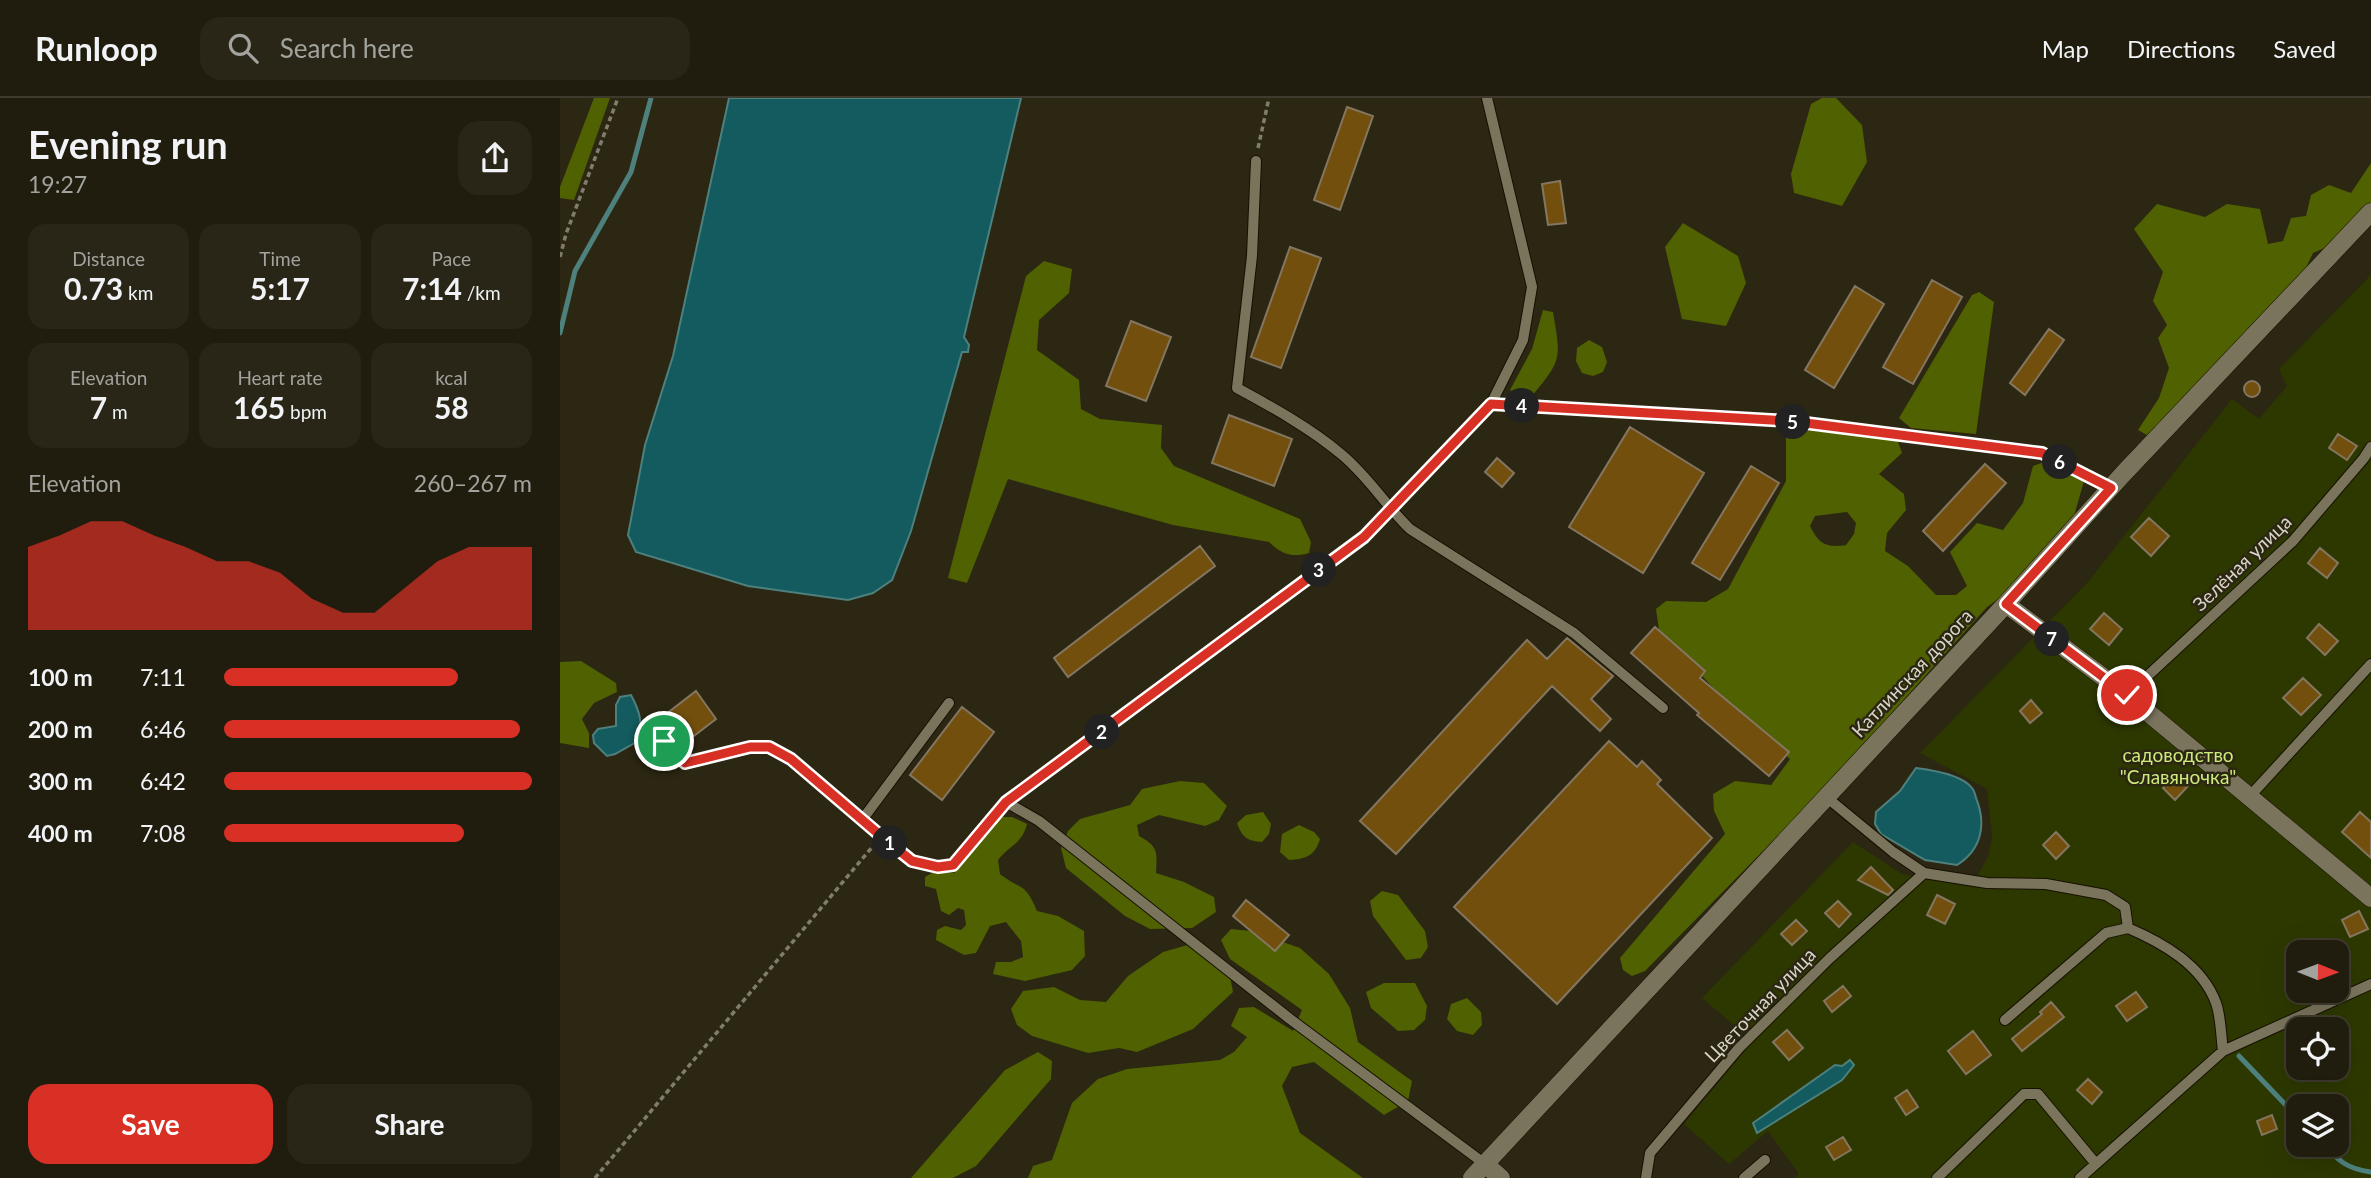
<!DOCTYPE html>
<html lang="en">
<head>
<meta charset="utf-8">
<style>
  body { margin:0; font-family:Lato,sans-serif; background:#292617; color:#f1f3f6; height:100vh; display:flex; flex-direction:column; font-size:26px; white-space:nowrap }
  * { box-sizing:border-box; margin:0 }
  p { font-size:23px; color:#a2a29e }
  .icon { flex:none; width:38px; height:38px; fill:none; stroke:currentColor; stroke-width:2; stroke-linecap:round; stroke-linejoin:round }
  .map { position:relative; flex:1; overflow:hidden }
  .panel { display:flex; flex-direction:column; background:#211d0e; width:560px }
  .panel>* { flex:none }
  .needle { width:46px; rotate:91deg }
  .buttons { position:absolute; left:1726px; top:842px; display:grid; gap:14px }
  .buttons a { display:grid; place-items:center; width:63px; height:63px; border-radius:14px; background:#211d0e; box-shadow:0 7px 28px #0002,0 0 0 2px #3e3b2e; font-size:35px }
  .pin { position:absolute; display:grid; place-items:center; width:60px; height:60px; color:#fff; margin:-30px; border:4px solid #fff; border-radius:50%; box-shadow:0 2px 7px #0007 }
  .km { position:absolute; width:35px; height:35px; margin:-18px; border-radius:50%; background:#222; color:#fff; font-size:19px; line-height:35px; text-align:center }
  .round { display:grid; place-items:center; flex:none; width:74px; height:74px; border-radius:21px; background:#292617 }
  .head { display:flex; align-items:center; justify-content:space-between; height:119px; padding:0 28px }
  h1 { font-size:38px; font-weight:700; line-height:52px }
  .figures { display:grid; grid-template-columns:repeat(3,1fr); gap:10px; height:119px; padding:7px 28px }
  .figures div { display:grid; align-content:center; border-radius:18px; background:#292617; text-align:center }
  .figures b { font-size:30px; font-weight:700 }
  .figures small { font-size:19px; font-weight:400 }
  .figures p { font-size:19px }
  .chart { height:196px; padding:14px 28px }
  .chart p { display:flex; justify-content:space-between }
  .chart svg { width:100%; height:126px; margin-top:7px; fill:#d93025; opacity:.7 }
  .action { display:flex; gap:14px; margin-top:auto; padding:14px 28px }
  .action a { flex:1; height:80px; border-radius:21px; background:#d93025; color:#fff; font-size:28px; font-weight:700; line-height:80px; text-align:center }
  .action a+a { background:#292617; color:#f1f3f6 }
  ul { padding:0 28px; list-style:none; font-size:23px }
  li { display:grid; grid-template-columns:112px 84px 1fr; align-items:center; height:52px }
  li i { height:18px; border-radius:9px; background:#d93025 }
  header { display:flex; align-items:center; gap:42px; box-sizing:border-box; height:98px; padding:0 35px; background:#211d0e; border-bottom:2px solid #3e3b2e }
  header strong { font-size:33px }
  nav { display:flex; gap:38px; margin-inline-start:auto; font-size:24px }
  .search { width:490px; height:63px; background:#292617; display:flex; align-items:center; gap:18px; box-sizing:border-box; padding:0 24px; border-radius:21px; color:#a2a29e; font-size:26px }
  main { display:flex; flex:1; min-height:0 }
  .map>svg:first-child { display:block }
</style>
</head>
<body>
<header>
<strong>Runloop</strong>
<div class="search"><svg class="icon" aria-label="search" viewBox="0 0 24 24"><circle cx="10" cy="10" r="6"/><path d="M15 15l6 6"/></svg>Search here</div>
<nav><a>Map</a><a>Directions</a><a>Saved</a></nav>
</header>
<main>
<section class="panel">
<div class="head"><div><h1>Evening run</h1><p>19:27</p></div><a class="round"><svg class="icon" aria-label="share" viewBox="0 0 24 24"><path d="M12 15V3M7 8l5-5 5 5M5 13v7h14v-7"/></svg></a></div>
<div class="figures">
<div><p>Distance</p><b>0.73<small> km</small></b></div>
<div><p>Time</p><b>5:17</b></div>
<div><p>Pace</p><b>7:14<small> /km</small></b></div>
</div>
<div class="figures">
<div><p>Elevation</p><b>7<small> m</small></b></div>
<div><p>Heart rate</p><b>165<small> bpm</small></b></div>
<div><p>kcal</p><b>58</b></div>
</div>
<div class="chart"><p><span>Elevation</span>260–267 m</p>
<svg viewBox="0 0 160 44" preserveAspectRatio="none"><path d="M0 44V15L10 11L20 6L30 6L40 11L50 15L60 20L70 20L80 24L90 33L100 38L110 38L120 29L130 20L140 15L150 15L160 15V44z"/></svg>
</div>
<ul>
<li><b>100 m</b>7:11<i style="width:76%"></i></li>
<li><b>200 m</b>6:46<i style="width:96%"></i></li>
<li><b>300 m</b>6:42<i style="width:100%"></i></li>
<li><b>400 m</b>7:08<i style="width:78%"></i></li>
</ul>
<div class="action"><a>Save</a><a>Share</a></div>
</section>
<div class="map">
<svg width="1811" height="1080" viewBox="0 0 1811 1080">
  <rect width="100%" height="100%" fill="#2c2712"/>
  <!-- green -->
  <path fill="#2d3801" fill-rule="evenodd" d="M1811 177V1080H1234L1239 1076 1208 1033 1169 1066 1124 1026 1193 943 1142 900 1293 744 1342 776 1412 789 1429 756 1432 737 1427 691 1360 655 1528 484 1672 301 1699 321 1727 288 1719 271ZM1738 854H1776V892H1738ZM1738 931H1776V970H1738ZM1738 1008H1776V1046H1738Z"/>
  <!-- forest -->
  <path fill="#4f6100" fill-rule="evenodd" d="M34 0H50L14 102 0 100V89Z
    M1262 0H1276L1302 27 1307 64 1282 108 1234 95 1231 76 1251 6Z
    M1811 65V107L1774 146 1753 155 1744 174 1616 315 1587 337 1578 332 1599 300 1609 270 1598 240 1607 227 1593 203 1603 174 1574 131 1597 106 1645 119 1667 106 1700 111 1708 146 1723 143 1731 120 1746 118 1751 97 1769 87 1791 95Z
    M1123 125 1178 158 1186 185 1166 228 1122 221 1105 149Z
    M484 163 512 171 509 195 479 222 477 252 519 282 521 311 540 321 602 327 601 350 614 368 740 421 751 444 749 455C732 460 721 456 709 444L613 427 448 381 407 485 388 480 466 178Z
    M1419 194 1434 204 1416 336 1351 330 1339 320 1412 197Z
    M983 212 993 214C1001 261 1002 262 972 298L961 300 950 292 972 251Z
    M1029 242 1042 249 1047 264 1043 274 1033 278 1022 275 1016 263 1017 250Z
    M1241 332 1337 341 1342 355 1319 376 1344 396 1346 412 1327 435 1325 453 1348 468 1376 497H1396L1407 488 1390 454 1417 425 1443 432 1463 405 1473 368 1490 362 1524 383 1514 418 1455 489 1427 509 1260 695 1085 873 1072 878 1063 872 1060 860 1165 736 1154 713 1153 696 1175 683 1211 687 1230 661 1175 613 1099 532 1096 511 1106 503 1146 504 1168 491 1226 383V339ZM1287 414 1296 425 1294 436 1286 447C1266 450 1259 446 1250 428L1255 418Z
    M21 563 56 585 57 594 34 605 22 621 29 635V650L0 645V564Z
    M620 683 644 685 667 708 659 722 645 728 599 717 577 727 579 738C599 749 597 754 596 775L624 784 654 799 656 814 632 830 590 831 565 818 506 770 501 750 508 733 520 721 570 707 582 691Z
    M703 714 711 726 709 736 702 744C687 743 682 739 677 725L686 717Z
    M442 719H452L467 726C462 746 450 747 438 762L440 776C462 793 465 784 477 813L498 818 524 833 525 858 512 872 465 883 433 876 436 864H451L463 859 461 843 446 824 430 828 416 855 404 857 376 842 377 832 385 828 401 832 406 827 404 812 398 810 389 817 381 813 376 791 365 788V779L374 774 394 775Z
    M739 727 754 734 760 741C755 758 746 761 729 762L720 754 722 736Z
    M822 793 838 797 865 833 868 849 861 860 846 862 813 818 810 803Z
    M671 831 691 833 740 850 769 876 790 910 798 944 852 983 848 1003 824 1017 754 964 732 969 722 988 740 1035 803 1080H468L473 1068 492 1062 512 1005 538 981 567 971 660 962 674 954 687 939 671 928 679 910 694 909 733 933 742 912 670 861 661 842Z
    M631 846 670 878 673 894 633 931 577 954 559 950 528 955 472 938 457 927 451 911 463 893 494 889 520 902 546 904 568 878 603 854Z
    M824 885H855L867 908 865 922 854 932 838 933 811 910 806 894Z
    M907 900 921 914 922 927 913 937 897 933 887 921 891 906Z
    M478 954 492 963 491 981 416 1068 393 1080H351L445 972Z"/>
  <!-- water -->
  <path fill="#135b5e" stroke="#4e807e" stroke-width="2" d="M169 0H461L404 239 409 247 408 254H402L351 433 332 482 313 495 288 502 188 488 76 454 68 437 85 347 113 258Z
    M71 597C80 614 83 624 78 643L55 656 47 658 34 645 33 637 38 631 56 628V607L60 599Z
    M1356 670C1372 672 1402 677 1412 690 1415 693 1415 697 1416 700 1427 727 1421 752 1397 767L1365 762 1321 736 1315 726 1316 714 1340 693Z
    M1290 962 1294 967 1282 982 1197 1035 1193 1025 1275 967 1282 968Z"/>
  <g fill="none" stroke-linecap="round" stroke-linejoin="round">
    <!-- stream -->
    <path stroke="#4e807e" stroke-width="5" d="M0 235 15 173 71 74 91 0
      M1679 958 1738 1020
      M1763 1046C1779 1063 1787 1071 1811 1074"/>
  </g>
  <!-- building -->
  <path fill="#724f0d" stroke="#847661" stroke-width="2" d="M787 9 813 18 780 112 754 102Z
    M1000 83 1006 125 988 127 982 86Z
    M730 149 761 160 721 270 691 259Z
    M1372 182 1402 199 1353 286 1323 269Z
    M1295 188 1324 206 1274 290 1245 272Z
    M571 223 611 239 586 303 546 288Z
    M1489 231 1504 242 1465 297 1450 285Z
    M1684 291a8 8 0 1 1 16 0a8 8 0 1 1-16 0Z
    M669 317 732 341 714 388 652 365Z
    M1070 329 1144 375 1083 475 1009 429Z
    M1778 336 1797 348 1787 362 1769 350Z
    M937 360 954 375 942 389 925 374Z
    M1425 366 1446 385 1383 453 1363 433Z
    M1191 368 1219 385 1160 482 1132 465Z
    M1589 420 1609 438 1591 458 1571 439Z
    M640 448 655 468 508 579 494 560Z
    M1760 450 1778 465 1767 480 1748 465Z
    M1544 515 1562 531 1549 547 1530 531Z
    M1759 526 1778 543 1765 557 1747 540Z
    M1095 529 1145 573 1140 580 1229 654 1209 678 1137 617 1139 615 1071 555Z
    M1007 540 1053 578 1031 601 1051 621 1040 633 992 588 836 756 800 723 967 542 987 561Z
    M1743 580 1761 597 1741 617 1723 600Z
    M136 593 156 621 122 647 101 620Z
    M1471 602 1482 615 1470 625 1460 613Z
    M402 609 434 634 382 702 350 677Z
    M1049 643 1077 669 1082 663 1101 682 1097 686 1152 740 997 906 894 809Z
    M1616 676 1628 688 1615 702 1603 690Z
    M1800 714 1811 724V760L1782 734Z
    M1496 734 1509 748 1496 761 1483 747Z
    M1311 769 1333 792 1328 797 1298 782Z
    M1377 797 1395 806 1385 826 1367 817Z
    M686 802 729 837 715 853 673 818Z
    M1278 803 1291 816 1279 829 1265 815Z
    M1799 813 1808 831 1790 839 1782 822Z
    M1236 822 1247 833 1232 847 1221 836Z
    M1283 888 1291 898 1272 914 1264 903Z
    M1576 894 1587 909 1567 923 1556 908Z
    M1491 904 1504 919 1462 953 1452 941 1482 916 1480 914Z
    M1227 932 1243 950 1229 962 1213 944Z
    M1413 933 1431 957 1406 976 1388 953Z
    M1528 981 1542 994 1532 1006 1517 992Z
    M1347 992 1358 1009 1346 1017 1335 1000Z
    M1712 1017 1717 1031 1702 1037 1697 1023Z
    M1283 1039 1291 1052 1274 1062 1266 1049Z"/>
  <g fill="none" stroke-linecap="round" stroke-linejoin="round">
    <defs>
      <path id="lane" d="M696 63 692 158 677 290C712 309 750 330 781 356 808 378 825 407 850 431L1014 535 1103 610
        M931 306 1230 323 1482 355 1551 390
        M1567 597 1733 443 1804 360 1811 349
        M104 643 125 665 190 648 209 649 231 661 352 763 378 769 393 767 446 704 804 439 931 306 963 242 972 189 927 0
        M1265 698 1333 754 1364 775 1427 785 1486 786 1546 797 1565 809 1568 830C1603 845 1642 867 1656 905 1661 919 1661 938 1663 953
        M1690 698 1811 566
        M446 704 479 723 730 921 925 1066
        M302 722 389 605
        M1445 922 1546 835 1568 830
        M1086 1080 1090 1055 1179 950 1270 860 1364 775
        M1184 1080 1205 1062
        M1377 1080 1464 996H1478L1536 1066
        M1520 1080 1663 953 1811 886"/>
      <path id="street" d="M1446 506 1567 597 1811 800
        M925 1066 941 1080
        M912 1080 1446 506 1563 376 1811 114"/>
    </defs>
    <!-- lane casing -->
    <use href="#lane" stroke="#151000" stroke-width="12"/>
    <!-- street casing -->
    <use href="#street" stroke="#151000" stroke-width="19"/>
    <!-- path -->
    <path stroke="#817d6c" stroke-width="3.5" stroke-dasharray="5 3.5" stroke-linecap="butt" d="M698 50 709 0
      M0 159 6 136 58 0
      M35 1080 313 748"/>
    <!-- lane -->
    <use href="#lane" stroke="#7a745d" stroke-width="10"/>
    <!-- street -->
    <use href="#street" stroke="#7a745d" stroke-width="18"/>
  </g>
  <g fill="none" stroke-linecap="round" stroke-linejoin="round">
    <defs>
      <path id="route" d="M104 643 125 665 190 649H209L231 661 321 738 352 763 378 769 393 767 446 704 804 439 931 306 1230 323 1482 355 1551 390 1446 506 1567 597"/>
    </defs>
    <!-- route casing -->
    <use href="#route" stroke="#fff" stroke-width="14"/>
    <!-- route -->
    <use href="#route" stroke="#d93025" stroke-width="9"/>
  </g>
  <g text-anchor="middle" stroke-width="5" stroke-linejoin="round" paint-order="stroke">
    <!-- street labels -->
    <g font-size="19" fill="#d9d6c9" stroke="#2c2712">
      <text transform="translate(1682 465) rotate(-44)" y="7">Зелёная улица</text>
      <text transform="translate(1352 575) rotate(-47)" y="7">Катлинская дорога</text>
      <text transform="translate(1200 907) rotate(-46)" y="7">Цветочная улица</text>
    </g>
    <!-- park labels -->
    <g font-size="19" fill="#cdea7b" stroke="#2c2712">
      <text x="1618" y="664">садоводство<tspan x="1618" dy="22">"Славяночка"</tspan></text>
    </g>
  </g>
</svg>
<div class="buttons">
<a><svg class="needle" viewBox="-14 -14 28 28"><path d="M0-13l5 13h-10z" fill="#e53935"/><path d="M0 13l5-13h-10z" fill="#a2a29e"/></svg></a>
<a><svg class="icon" aria-label="locate" viewBox="0 0 24 24"><circle cx="12" cy="12" r="6"/><path d="M12 2v4M12 18v4M2 12h4M18 12h4"/></svg></a>
<a><svg class="icon" aria-label="layers" viewBox="0 0 24 24"><path d="M12 4l9 5-9 5-9-5zM3 14l9 5 9-5"/></svg></a>
</div>
<div class="pin" style="left:104px;top:643px;background:#1e9e55"><svg class="icon" aria-label="arrive" viewBox="0 0 24 24"><path d="M6 21V4h12l-3 4 3 4H6"/></svg></div>
<div class="pin" style="left:1567px;top:597px;background:#d93025"><svg class="icon" aria-label="check" viewBox="0 0 24 24"><path d="M5 12l5 5 9-10"/></svg></div>
<b class="km" style="left:330px;top:745px">1</b>
<b class="km" style="left:542px;top:634px">2</b>
<b class="km" style="left:759px;top:472px">3</b>
<b class="km" style="left:962px;top:308px">4</b>
<b class="km" style="left:1233px;top:324px">5</b>
<b class="km" style="left:1500px;top:364px">6</b>
<b class="km" style="left:1492px;top:541px">7</b>
</div>
</main>
</body>
</html>
